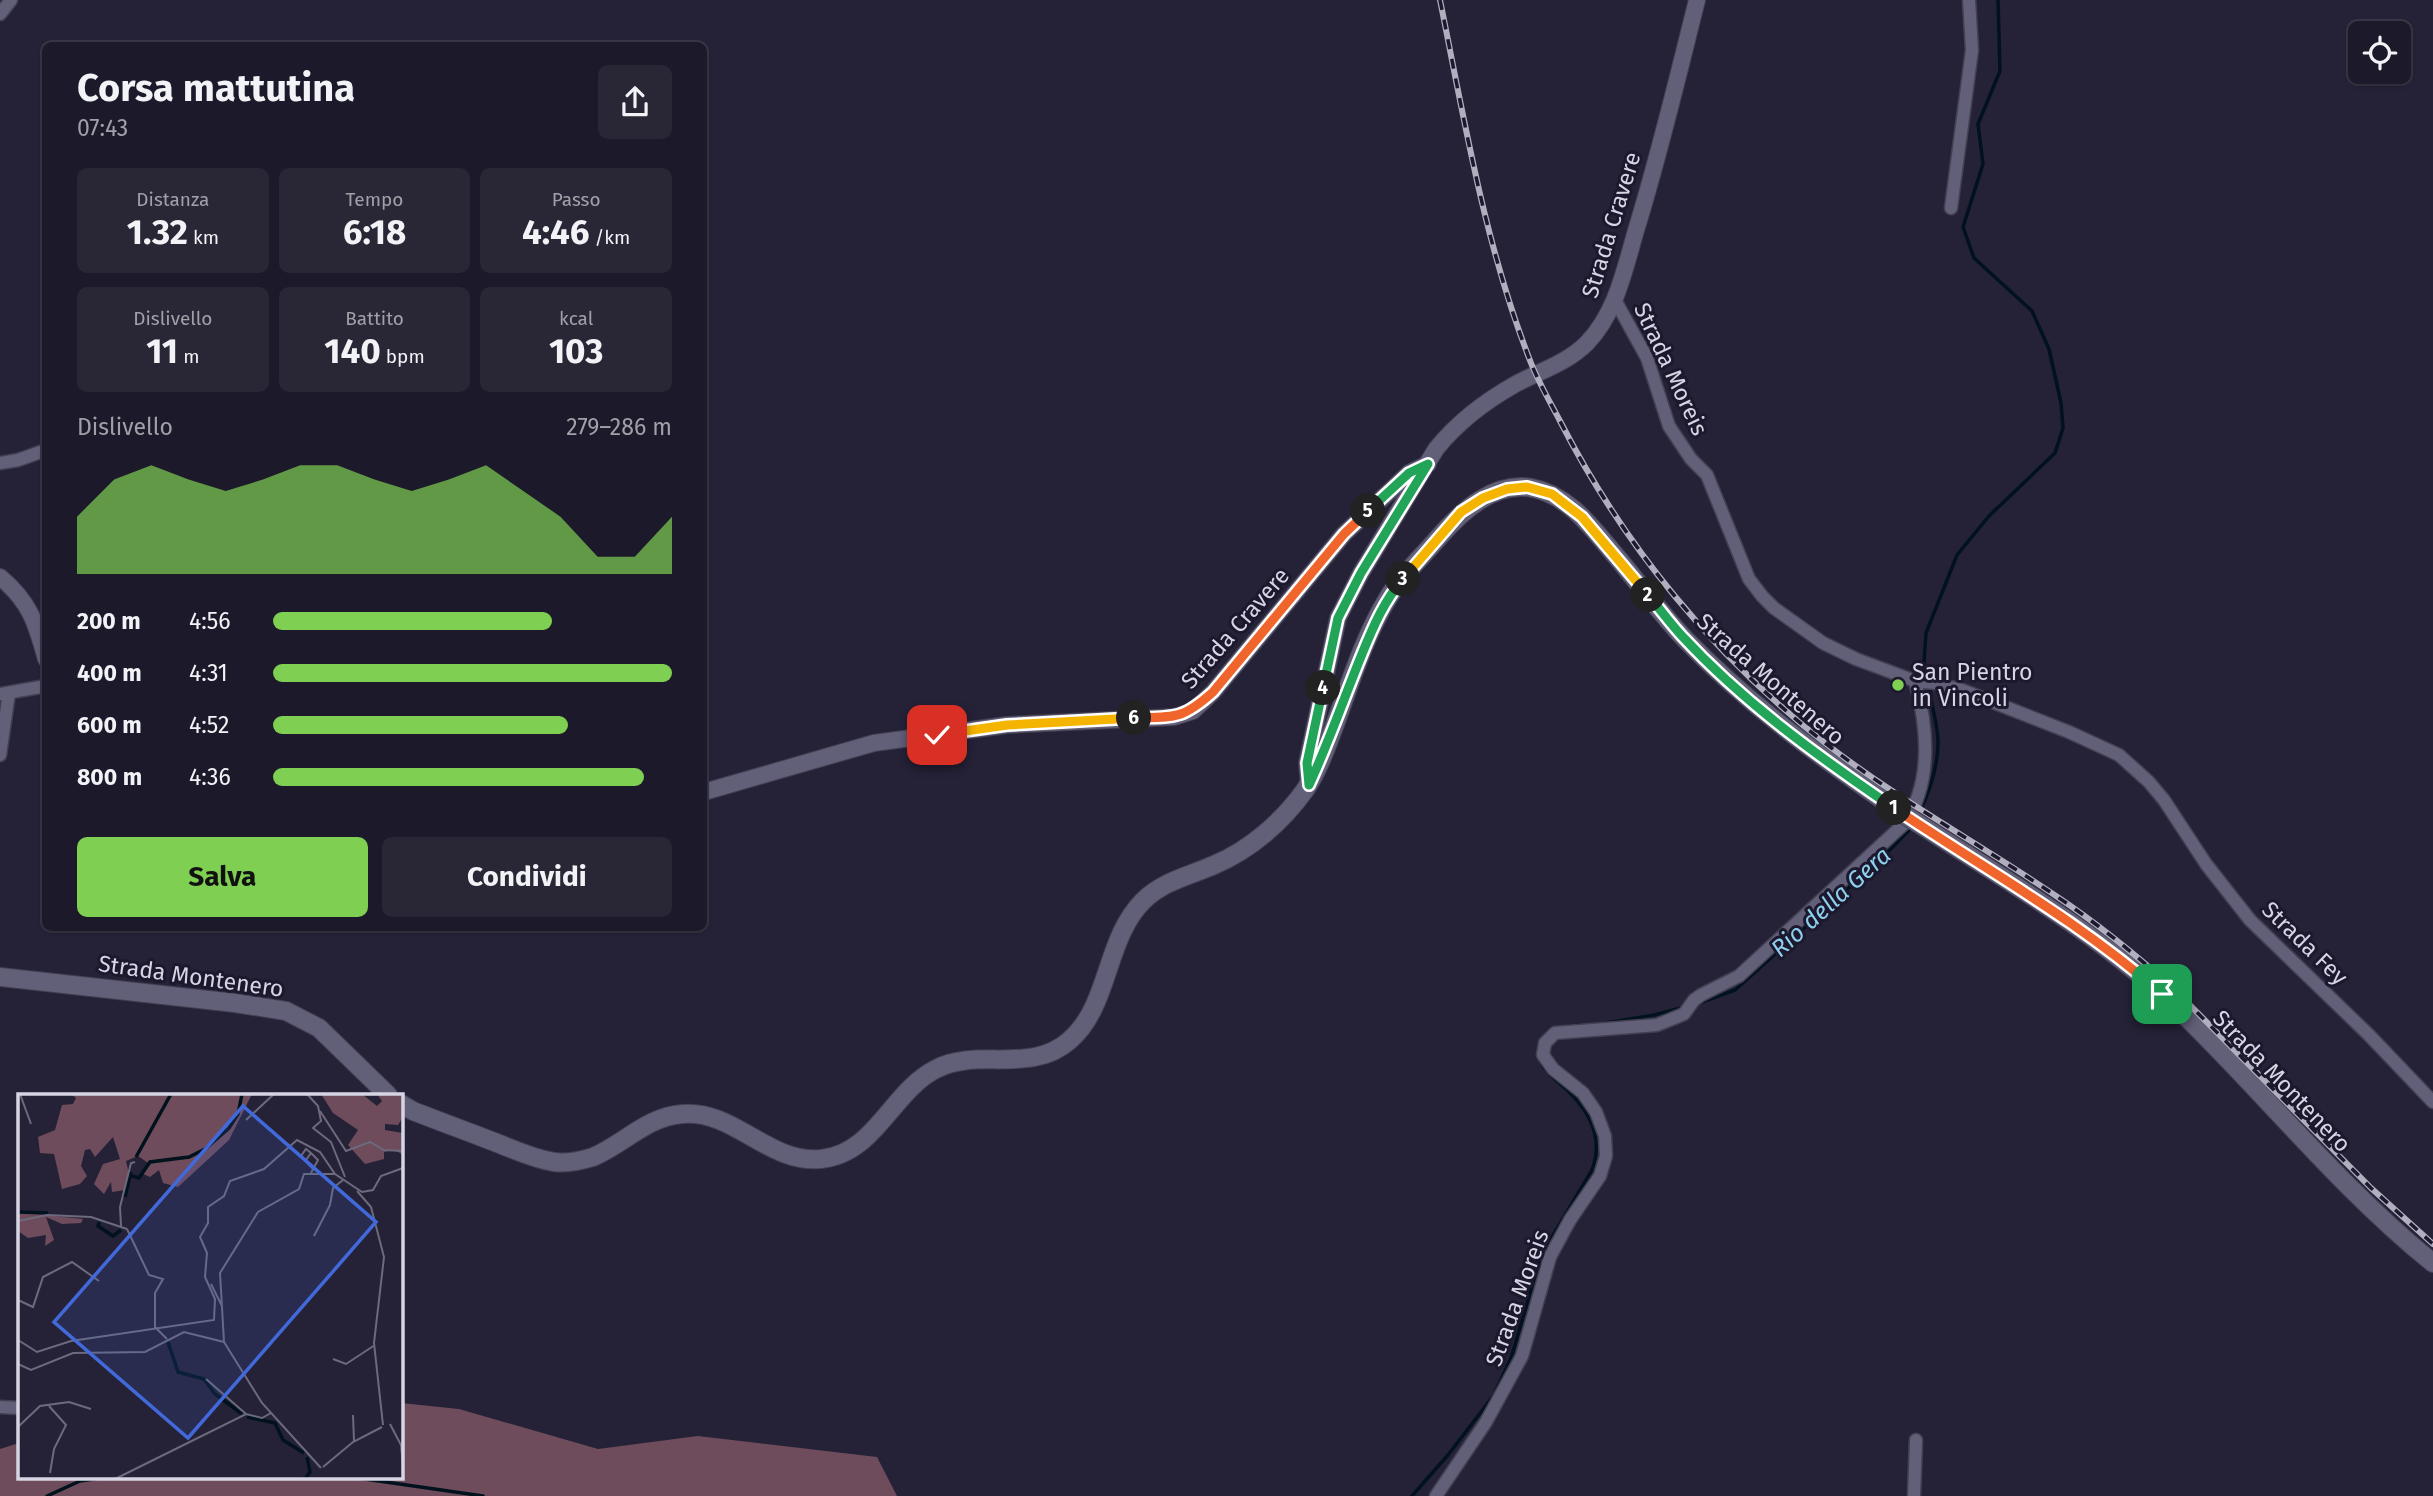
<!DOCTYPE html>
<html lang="it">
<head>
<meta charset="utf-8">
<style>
  body { margin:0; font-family:"Fira Sans",sans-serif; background:#292736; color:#f1f3f6; height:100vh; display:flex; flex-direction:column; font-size:26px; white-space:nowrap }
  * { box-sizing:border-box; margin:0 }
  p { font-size:23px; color:#a0a1a8 }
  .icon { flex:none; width:38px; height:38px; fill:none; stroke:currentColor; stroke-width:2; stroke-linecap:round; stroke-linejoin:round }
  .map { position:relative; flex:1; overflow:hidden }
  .drawer { position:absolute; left:42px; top:42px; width:665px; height:889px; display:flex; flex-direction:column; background:#1c1a2a; border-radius:10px; box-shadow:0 2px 5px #0004,0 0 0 2px #3a3847 }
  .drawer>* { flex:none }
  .buttons { position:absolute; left:2348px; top:21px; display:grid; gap:14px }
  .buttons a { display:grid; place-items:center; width:63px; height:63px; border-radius:10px; background:#1c1a2a; box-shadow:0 2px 5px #0004,0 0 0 2px #3a3847; font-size:35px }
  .pin { position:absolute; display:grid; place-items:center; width:60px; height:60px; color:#fff; margin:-30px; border-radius:14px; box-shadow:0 4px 10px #0006 }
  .km { position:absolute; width:35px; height:35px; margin:-18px; border-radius:50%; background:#222; color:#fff; font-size:19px; line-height:35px; text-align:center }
  .round { display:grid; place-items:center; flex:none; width:74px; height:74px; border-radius:10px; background:#292736 }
  .head { display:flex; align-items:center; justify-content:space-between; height:119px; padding:0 35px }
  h1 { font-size:38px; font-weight:700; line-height:52px }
  .figures { display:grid; grid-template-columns:repeat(3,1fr); gap:10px; height:119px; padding:7px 35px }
  .figures div { display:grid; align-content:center; border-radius:10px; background:#292736; text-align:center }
  .figures b { font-size:35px; font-weight:700 }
  .figures small { font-size:19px; font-weight:400 }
  .figures p { font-size:19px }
  .chart { height:196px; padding:14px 35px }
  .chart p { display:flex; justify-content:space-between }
  .chart svg { width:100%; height:126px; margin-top:7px; fill:#7fd052; opacity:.7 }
  .action { display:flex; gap:14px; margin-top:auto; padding:14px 35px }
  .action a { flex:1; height:80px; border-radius:10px; background:#7fd052; color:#111; font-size:28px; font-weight:700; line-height:80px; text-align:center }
  .action a+a { background:#292736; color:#f1f3f6 }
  ul { padding:0 35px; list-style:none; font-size:23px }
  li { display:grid; grid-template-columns:112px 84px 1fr; align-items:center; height:52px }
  li i { height:18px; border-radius:9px; background:#7fd052 }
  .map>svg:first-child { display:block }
</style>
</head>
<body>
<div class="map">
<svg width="2433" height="1496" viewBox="0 0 2433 1496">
  <rect width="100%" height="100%" fill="#252238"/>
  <!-- forest -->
  <path fill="#6e4c5b" d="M401 1403 459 1409 598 1449 698 1436 877 1457 897 1496H0V1449L19 1443V1477H401Z"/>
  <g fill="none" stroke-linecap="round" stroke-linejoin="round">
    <!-- stream -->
    <path stroke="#00121d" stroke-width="3.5" d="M1929 678 1924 662 1926 633 1957 555 1989 516 2055 453 2063 428 2061 403 2049 349 2032 311 1974 258 1963 227 1983 164 1978 124 2000 71 1998 0
      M1917 817C1929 794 1938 768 1938 742 1938 723 1930 705 1930 686
      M1699 1003 1735 990 1882 858 1912 827
      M1606 1023 1654 1015 1685 1007
      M1558 1028 1578 1025
      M351 1477 483 1496
      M47 1496 80 1481 107 1477
      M1412 1496 1448 1455 1494 1395 1511 1358 1542 1254 1592 1170C1604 1138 1589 1110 1565 1088 1555 1079 1545 1072 1540 1060"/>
    <defs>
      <path id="minor" d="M0 14 11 0
        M1951 208 1972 50 1969 0
        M1615 300 1647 358 1669 426 1691 459 1707 475 1749 579 1762 596 1774 608 1823 643 1856 659 1915 681 1935 683 1962 690 2069 732 2119 755 2149 782 2164 800 2206 864 2250 920 2369 1035 2433 1102
        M0 463 18 460 46 450
        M0 694 46 686
        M0 755 9 693
        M0 1407 19 1408
        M1436 1496 1486 1422 1522 1356 1550 1257 1570 1220 1600 1176 1606 1156 1605 1136 1596 1112 1583 1093 1553 1069 1543 1055 1545 1043 1555 1033 1657 1025 1684 1014 1694 1000 1701 995 1739 976 1905 823C1933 780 1928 728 1915 681
        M1914 1496 1916 1440"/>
      <path id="tertiary" d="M0 577C30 602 36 623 46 659
        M1309 785 1307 763 1338 618 1361 573 1436 449C1457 423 1484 402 1514 385 1539 371 1566 364 1587 343 1617 312 1625 267 1637 227 1660 152 1678 76 1697 0
        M704 792 874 743 1007 725 1174 717 1193 711 1213 692 1344 534 1409 473 1428 464"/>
      <path id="secondary" d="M1924 827C2012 884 2102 936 2178 1009 2264 1092 2340 1188 2433 1263
        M0 977 235 1003 286 1011 319 1028 388 1095
        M401 1104 413 1111C441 1122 469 1132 497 1143 515 1150 534 1159 554 1162 567 1164 580 1161 593 1157 624 1144 646 1117 682 1114 734 1109 768 1164 821 1159 875 1154 892 1091 936 1069 978 1047 1031 1075 1070 1040 1110 1005 1105 939 1143 901 1163 881 1189 876 1214 865 1250 850 1282 822 1305 790 1318 771 1326 748 1334 727 1350 684 1364 637 1388 598 1401 576 1422 557 1439 537 1462 511 1494 481 1532 488 1569 495 1592 528 1615 555 1639 583 1660 613 1685 639 1751 707 1826 761 1903 814"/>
    </defs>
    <!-- minor casing -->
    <use href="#minor" stroke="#424052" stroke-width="15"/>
    <!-- tertiary casing -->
    <use href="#tertiary" stroke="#424052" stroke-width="18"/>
    <!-- secondary casing -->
    <use href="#secondary" stroke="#424052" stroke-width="20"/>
    <!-- minor -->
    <use href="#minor" stroke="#625f79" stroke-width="12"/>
    <!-- tertiary -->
    <use href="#tertiary" stroke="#625f79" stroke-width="16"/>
    <!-- secondary -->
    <use href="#secondary" stroke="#625f79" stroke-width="18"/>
    <defs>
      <path id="rail" d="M1440 0C1465 123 1485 246 1531 363 1539 383 1550 402 1560 421 1624 546 1714 656 1825 743 1898 800 1980 844 2056 896 2098 924 2136 955 2173 988L2371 1188 2433 1244"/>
    </defs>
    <!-- rail casing -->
    <use href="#rail" stroke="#b0afbf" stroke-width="6"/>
    <!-- rail -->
    <use href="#rail" stroke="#1c182e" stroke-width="3.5" stroke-dasharray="10" stroke-linecap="butt"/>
    <defs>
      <path id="secondary-bridge" d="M1903 814 1924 827"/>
    </defs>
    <!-- secondary-bridge casing -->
    <use href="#secondary-bridge" stroke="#424052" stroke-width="20" stroke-linecap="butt"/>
    <!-- secondary-bridge -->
    <use href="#secondary-bridge" stroke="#625f79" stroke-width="18"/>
  </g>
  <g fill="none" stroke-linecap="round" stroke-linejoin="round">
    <defs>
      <path id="split-1" d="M1894 808C1986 870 2078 920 2162 994"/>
      <path id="split-2" d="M1648 595C1660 609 1670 623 1682 636 1744 703 1819 757 1894 808"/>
      <path id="split-3" d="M1403 579 1461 512 1483 498 1507 489 1527 487 1552 494 1582 517 1648 595"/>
      <path id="split-4" d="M1323 688 1307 763 1309 785C1329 742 1344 698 1362 654 1373 627 1384 601 1403 579"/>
      <path id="split-5" d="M1323 688 1338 618 1361 573 1428 464 1409 473 1368 511"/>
      <path id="split-6" d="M1134 718C1174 717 1182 720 1213 692L1344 534 1368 511"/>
      <path id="split-7" d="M937 735 1007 725 1134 718"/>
    </defs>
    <!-- split-1 casing -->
    <use href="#split-1" stroke="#fff" stroke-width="14"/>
    <!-- split-2 casing -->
    <use href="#split-2" stroke="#fff" stroke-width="14"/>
    <!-- split-3 casing -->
    <use href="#split-3" stroke="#fff" stroke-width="14"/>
    <!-- split-4 casing -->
    <use href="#split-4" stroke="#fff" stroke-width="14"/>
    <!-- split-5 casing -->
    <use href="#split-5" stroke="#fff" stroke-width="14"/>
    <!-- split-6 casing -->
    <use href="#split-6" stroke="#fff" stroke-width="14"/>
    <!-- split-7 casing -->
    <use href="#split-7" stroke="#fff" stroke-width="14"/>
    <!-- split-1 -->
    <use href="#split-1" stroke="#f0652b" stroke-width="9"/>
    <!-- split-2 -->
    <use href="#split-2" stroke="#22a559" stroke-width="9"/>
    <!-- split-3 -->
    <use href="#split-3" stroke="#f5b400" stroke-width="9"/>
    <!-- split-4 -->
    <use href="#split-4" stroke="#22a559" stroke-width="9"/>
    <!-- split-5 -->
    <use href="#split-5" stroke="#22a559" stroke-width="9"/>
    <!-- split-6 -->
    <use href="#split-6" stroke="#f0652b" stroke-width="9"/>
    <!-- split-7 -->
    <use href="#split-7" stroke="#f5b400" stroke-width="9"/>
  </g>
  <!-- markers -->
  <circle fill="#7fd052" stroke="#1c182e" stroke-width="2.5" cx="1898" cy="685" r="7"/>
  <g text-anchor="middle" stroke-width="6" stroke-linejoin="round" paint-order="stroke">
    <!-- street labels -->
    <g font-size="23" fill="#d6d5e4" stroke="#1c182e">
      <text transform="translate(1611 225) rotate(-73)" y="8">Strada Cravere</text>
      <text transform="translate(1671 369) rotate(65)" y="8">Strada Moreis</text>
      <text transform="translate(1235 628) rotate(-49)" y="8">Strada Cravere</text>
      <text transform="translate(1771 679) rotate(41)" y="8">Strada Montenero</text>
      <text transform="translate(2305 943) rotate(44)" y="8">Strada Fey</text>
      <text transform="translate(191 976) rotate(8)" y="8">Strada Montenero</text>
      <text transform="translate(2282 1081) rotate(46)" y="8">Strada Montenero</text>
      <text transform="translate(1517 1298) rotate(-70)" y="8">Strada Moreis</text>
    </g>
    <!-- poi labels -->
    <g font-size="23" fill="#d6d5e4" stroke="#1c182e" text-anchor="start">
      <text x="1912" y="680">San Pientro<tspan x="1912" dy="26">in Vincoli</tspan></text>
    </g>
    <!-- water labels -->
    <g font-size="24" font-style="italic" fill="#8ed0ee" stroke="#1c182e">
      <text transform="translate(1831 902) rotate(-42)" y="8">Rio della Gera</text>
    </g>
  </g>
  <!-- overview -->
  <g transform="translate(18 1094)">
    <rect width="385" height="385" fill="#252238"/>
    <path d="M53 0H234L211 46 160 93 145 89 141 76 132 83 123 79 130 69 120 62 108 67 111 80 107 96 94 98 93 88 86 100 76 90 85 70 102 65 95 43 77 63 72 55 67 56 63 72 69 82 62 90 44 95 36 60 22 59 20 43 37 36 44 11 55 10 58 4ZM303 0H344L359 12 364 7 359 0H385V23L380 31 367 30V36L385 39V61L377 56 366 58V65L347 70 330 51 340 36 315 19ZM24 118 27 121 65 125 63 129 44 130 28 123 36 146 27 152 28 141 10 144 0 137V119Z" fill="#6e4c5b"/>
    <path fill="none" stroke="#00121d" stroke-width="3.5" d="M118 63 153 0M114 82 121 84 132 68 171 63 187 55 211 34 220 20 224 0M107 103 113 78M0 118 30 119M81 128 80 132 95 142 103 136M150 248 160 278 186 285 197 300 224 320M229 323 257 329 265 346 286 359M287 385 292 378 289 363"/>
    <path fill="none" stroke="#6c6a7d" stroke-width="2" d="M2 0 13 30M289 0 300 12 303 27 295 34 313 48 327 83M302 17 328 57 352 48 366 56 385 57M228 26 256 0M293 59 288 55 283 62 295 75M288 66 293 59 300 66 293 79M339 97 353 113 366 163 356 249 365 331M0 127 29 121 73 123 109 135M103 132 102 113 113 69 117 68M109 135 131 181 145 185 137 199V233L149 245M296 142 312 111 315 94 325 86M193 190 204 212M0 206 15 213 25 183 54 168 81 187M0 246 19 258 53 247 196 226 197 205 187 183 189 159 182 143 190 129V113L206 102 212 87 246 75 279 46 302 58 317 80 344 98 355 96 363 82 385 74M315 265 328 270 357 251M0 270 13 276 55 259 127 258 166 238 206 248M188 285 228 320M31 312 48 331 36 355 32 379M335 321 336 347M372 330 383 351 385 373M0 333 22 312 51 308 73 315M305 373 335 348 364 333M303 374 244 309 206 248 202 179 240 118 281 95 286 80H317M97 385 228 320 244 324 253 319"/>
    <path fill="#4269da" fill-opacity="0.15" stroke="#4269da" stroke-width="3.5" d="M225 12 358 128 170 344 36 228Z"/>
    <rect width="385" height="385" fill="none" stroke="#d6d5e4" stroke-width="3.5"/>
  </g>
</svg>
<div class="buttons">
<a><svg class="icon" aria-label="locate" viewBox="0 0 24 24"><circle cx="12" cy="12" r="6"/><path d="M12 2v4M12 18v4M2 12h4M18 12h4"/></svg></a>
</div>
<div class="pin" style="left:2162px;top:994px;background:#1e9e55"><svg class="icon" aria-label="arrive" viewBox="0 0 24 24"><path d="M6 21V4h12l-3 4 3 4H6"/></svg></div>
<div class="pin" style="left:937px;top:735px;background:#d93025"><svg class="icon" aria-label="check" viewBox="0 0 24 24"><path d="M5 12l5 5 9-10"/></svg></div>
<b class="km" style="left:1894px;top:808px">1</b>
<b class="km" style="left:1648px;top:595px">2</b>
<b class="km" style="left:1403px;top:579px">3</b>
<b class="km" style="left:1323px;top:688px">4</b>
<b class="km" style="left:1368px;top:511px">5</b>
<b class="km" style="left:1134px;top:718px">6</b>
<section class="drawer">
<div class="head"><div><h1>Corsa mattutina</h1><p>07:43</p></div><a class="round"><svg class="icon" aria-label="share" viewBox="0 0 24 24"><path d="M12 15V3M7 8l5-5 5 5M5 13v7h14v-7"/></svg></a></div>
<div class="figures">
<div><p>Distanza</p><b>1.32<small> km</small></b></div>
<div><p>Tempo</p><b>6:18</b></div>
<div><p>Passo</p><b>4:46<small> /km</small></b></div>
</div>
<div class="figures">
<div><p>Dislivello</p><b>11<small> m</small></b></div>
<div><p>Battito</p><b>140<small> bpm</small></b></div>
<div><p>kcal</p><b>103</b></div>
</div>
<div class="chart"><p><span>Dislivello</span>279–286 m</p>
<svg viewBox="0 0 160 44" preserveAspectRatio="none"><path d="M0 44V24L10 11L20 6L30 11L40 15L50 11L60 6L70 6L80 11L90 15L100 11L110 6L120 15L130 24L140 38L150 38L160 24V44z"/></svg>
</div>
<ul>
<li><b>200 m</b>4:56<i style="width:70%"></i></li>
<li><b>400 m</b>4:31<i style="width:100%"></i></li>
<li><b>600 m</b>4:52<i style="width:74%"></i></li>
<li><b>800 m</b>4:36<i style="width:93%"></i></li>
</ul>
<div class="action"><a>Salva</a><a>Condividi</a></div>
</section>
</div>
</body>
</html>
